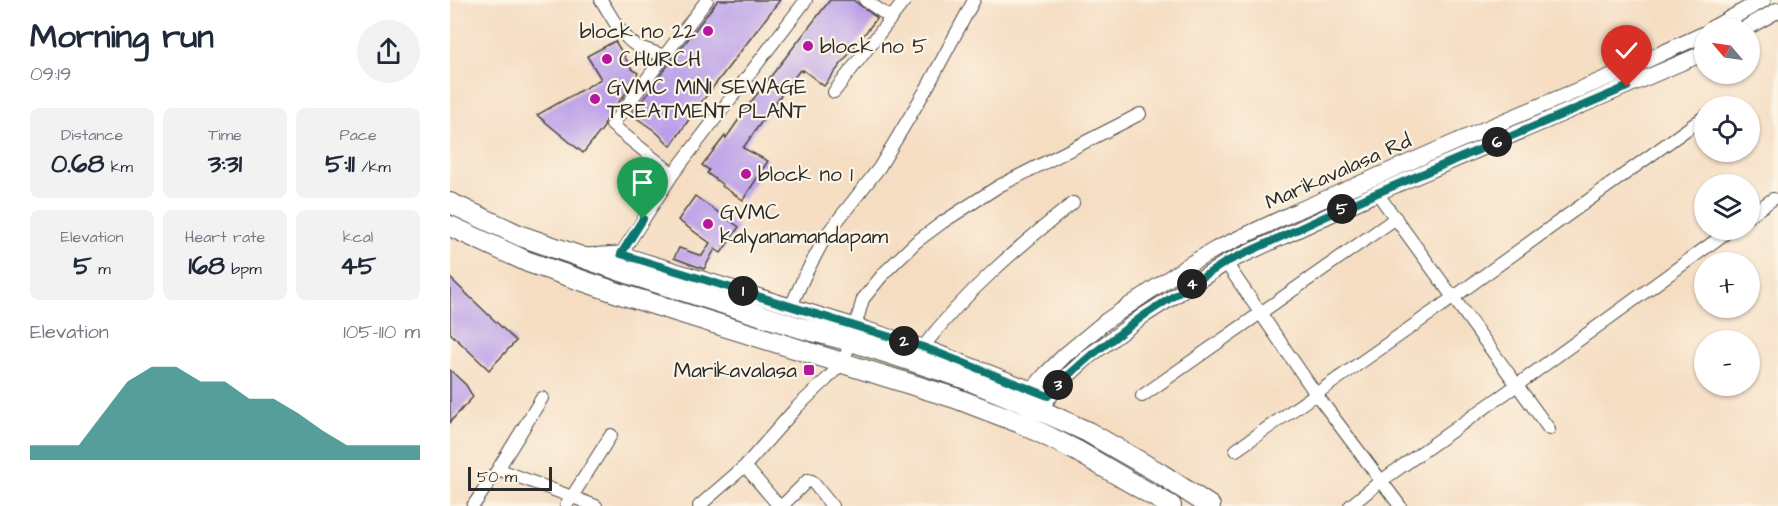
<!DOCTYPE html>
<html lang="en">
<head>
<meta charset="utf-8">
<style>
  body { margin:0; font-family:"Architects Daughter",sans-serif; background:#f2f2f3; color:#1f2937; height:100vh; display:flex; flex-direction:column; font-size:22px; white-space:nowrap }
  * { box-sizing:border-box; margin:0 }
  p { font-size:20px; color:#747a83 }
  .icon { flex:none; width:33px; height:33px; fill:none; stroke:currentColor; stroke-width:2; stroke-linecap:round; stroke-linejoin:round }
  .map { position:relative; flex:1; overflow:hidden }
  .side { display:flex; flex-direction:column; background:#fff; width:450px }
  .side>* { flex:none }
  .needle { width:39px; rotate:299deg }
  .tools { position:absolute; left:1244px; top:18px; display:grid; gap:12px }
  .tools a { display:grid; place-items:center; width:66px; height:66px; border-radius:50%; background:#fff; box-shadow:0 2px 4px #0004; font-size:30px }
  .scale { position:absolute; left:18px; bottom:15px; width:84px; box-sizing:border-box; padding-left:6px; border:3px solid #2b2b2b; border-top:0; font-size:16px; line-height:21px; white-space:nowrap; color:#2b2b2b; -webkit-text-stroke:4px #fcf5e5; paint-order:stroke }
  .pin { position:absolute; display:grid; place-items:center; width:51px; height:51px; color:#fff; margin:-62px -26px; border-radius:50% 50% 50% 0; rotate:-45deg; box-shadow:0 0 6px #0007 }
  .pin .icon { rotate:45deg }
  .km { position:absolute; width:30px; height:30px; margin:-15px; border-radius:50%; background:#222; color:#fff; font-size:16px; line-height:30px; text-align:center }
  .round { display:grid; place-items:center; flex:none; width:63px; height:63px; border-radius:32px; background:#f2f2f3 }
  .overview { display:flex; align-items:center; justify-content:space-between; height:102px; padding:0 30px }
  h1 { font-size:33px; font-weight:800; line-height:45px }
  .stats { display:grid; grid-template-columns:repeat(3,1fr); gap:9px; height:102px; padding:6px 30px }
  .stats div { display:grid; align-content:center; border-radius:9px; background:#f2f2f3; text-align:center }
  .stats b { font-size:26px; font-weight:800 }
  .stats small { font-size:16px; font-weight:400 }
  .stats p { font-size:16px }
  .chart { height:168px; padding:12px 30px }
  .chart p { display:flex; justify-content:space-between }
  .chart svg { width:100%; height:108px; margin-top:6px; fill:#0f766e; opacity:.7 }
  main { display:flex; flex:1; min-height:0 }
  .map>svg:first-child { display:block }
</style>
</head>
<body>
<main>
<section class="side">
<div class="overview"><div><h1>Morning run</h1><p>09:19</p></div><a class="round"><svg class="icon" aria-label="share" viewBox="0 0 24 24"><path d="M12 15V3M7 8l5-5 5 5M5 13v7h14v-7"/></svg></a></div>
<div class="stats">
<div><p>Distance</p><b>0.68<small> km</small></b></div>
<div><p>Time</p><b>3:31</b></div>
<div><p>Pace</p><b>5:11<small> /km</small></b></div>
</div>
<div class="stats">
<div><p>Elevation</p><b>5<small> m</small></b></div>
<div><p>Heart rate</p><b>168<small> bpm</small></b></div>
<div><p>kcal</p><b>45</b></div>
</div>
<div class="chart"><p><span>Elevation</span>105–110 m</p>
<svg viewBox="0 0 160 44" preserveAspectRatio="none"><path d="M0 44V38L10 38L20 38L30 25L40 12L50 6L60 6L70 12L80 12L90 19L100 19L110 25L120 32L130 38L140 38L150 38L160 38V44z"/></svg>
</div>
</section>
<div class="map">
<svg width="1328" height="506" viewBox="0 0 1328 506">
  <rect width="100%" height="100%" fill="#fcf5e5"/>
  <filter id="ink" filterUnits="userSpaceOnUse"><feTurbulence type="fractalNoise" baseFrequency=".0167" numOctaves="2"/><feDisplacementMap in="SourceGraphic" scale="12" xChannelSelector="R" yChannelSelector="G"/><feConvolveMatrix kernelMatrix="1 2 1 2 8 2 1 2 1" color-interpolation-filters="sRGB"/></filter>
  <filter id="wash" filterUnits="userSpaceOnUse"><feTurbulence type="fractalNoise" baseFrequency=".008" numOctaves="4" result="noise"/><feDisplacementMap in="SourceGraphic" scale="24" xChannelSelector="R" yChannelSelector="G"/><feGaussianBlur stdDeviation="1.35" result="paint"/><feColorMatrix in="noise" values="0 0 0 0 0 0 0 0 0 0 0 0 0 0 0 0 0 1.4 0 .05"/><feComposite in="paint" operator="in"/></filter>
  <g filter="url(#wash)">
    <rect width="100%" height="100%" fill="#f5ddc2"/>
    <g id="blocks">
      <!-- building -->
      <path fill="#ba9ee9" d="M268 0H330L244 112 221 146 205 131 181 114 209 80V77Z
        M380 0H403L427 18 374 86 353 70 352 72 350 70 317 114 293 148 318 161 293 200 272 186 273 185 257 173 259 170 252 165 275 136 276 138 301 102Z
        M165 41 182 69 188 73 184 80 185 81 155 120 154 127 133 153 87 115 151 79 137 56Z
        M245 196 289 227 271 253 265 249 254 269 224 258 229 248 252 256 260 243 228 220Z
        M0 278 66 341 39 370 0 333Z
        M0 370 16 385 23 397 0 422Z"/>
    </g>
  </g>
  <g filter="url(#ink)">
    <use href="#blocks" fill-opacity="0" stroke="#494642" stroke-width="1.5"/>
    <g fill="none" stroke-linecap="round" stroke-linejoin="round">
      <defs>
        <path id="minor" d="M151 0C161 15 171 37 187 46 196 50 206 53 215 56
          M415 0 441 18
          M384 92 455 0
          M223 174 162 125 257 0
          M927 193 1099 429
          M1299 216 1323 199
          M171 254 223 174 356 0
          M776 263 866 394 950 506
          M341 306 355 275 377 234 429 168 478 86 524 0
          M473 347C516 291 568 247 623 203
          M692 396 946 218
          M786 450 1004 297 1254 117
          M295 466 329 506
          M48 469 146 506
          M23 506 48 469 92 398
          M116 506 161 435
          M249 506 295 466 347 407 377 379 393 362 401 341 413 299 435 272 466 242 493 222 549 186 690 114
          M332 506 358 480 362 481 382 506
          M900 506 931 481 1067 385 1280 230"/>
        <path id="tertiary" d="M1263 28 1313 0
          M1296 28 1328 10
          M134 256 171 254 473 347 591 393
          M572 402 596 374 615 355 656 321 740 264 766 249 847 211 1040 127 1171 72 1254 34
          M588 410 613 380 639 356 693 316 776 263 927 193 1254 53"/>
        <path id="primary" d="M0 203 71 236 186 276 351 328 401 341 511 377 572 402 638 432 711 474 760 506
          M0 226 78 262 177 296 505 398 573 424 627 451 721 506"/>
      </defs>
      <!-- minor casing -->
      <use href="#minor" stroke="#494642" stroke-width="14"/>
      <!-- tertiary casing -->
      <use href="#tertiary" stroke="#494642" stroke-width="17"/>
      <!-- primary casing -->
      <use href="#primary" stroke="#494642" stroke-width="22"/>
      <!-- minor -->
      <use href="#minor" stroke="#fff" stroke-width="12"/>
      <!-- tertiary -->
      <use href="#tertiary" stroke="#fff" stroke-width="15"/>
      <!-- primary -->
      <use href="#primary" stroke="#fff" stroke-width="20"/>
    </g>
  </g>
  <g fill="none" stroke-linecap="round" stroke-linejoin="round" filter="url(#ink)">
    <defs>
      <path id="route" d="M193 219 171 254 473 347 598 396 613 380 639 357 693 316 776 262 927 193 1177 87"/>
    </defs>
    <!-- route casing -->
    <use href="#route" stroke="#fff" stroke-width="12"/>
    <!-- route -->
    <use href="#route" stroke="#0f766e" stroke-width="8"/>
  </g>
  <!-- markers -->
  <g fill="#b5179e" stroke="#fcf5e5" stroke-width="2">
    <circle cx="258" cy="31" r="6"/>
    <circle cx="358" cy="46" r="6"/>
    <circle cx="157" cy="59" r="6"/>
    <circle cx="145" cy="99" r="6"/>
    <circle cx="296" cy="174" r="6"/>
    <circle cx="258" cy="224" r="6"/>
    <rect x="353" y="364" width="12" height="12" rx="3"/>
  </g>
  <g text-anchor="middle" stroke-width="4.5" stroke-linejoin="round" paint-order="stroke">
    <!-- poi labels -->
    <g font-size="21" fill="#2b2b2b" stroke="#fcf5e5" text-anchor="start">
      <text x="246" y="38" text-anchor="end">block no 22</text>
      <text x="370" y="53">block no 5</text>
      <text x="169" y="66">CHURCH</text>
      <text x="157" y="94">GVMC MINI SEWAGE<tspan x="157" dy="24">TREATMENT PLANT</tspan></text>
      <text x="308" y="181">block no 1</text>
      <text x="270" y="219">GVMC<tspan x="270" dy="24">kalyanamandapam</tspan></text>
      <text x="347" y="377" text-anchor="end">Marikavalasa</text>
    </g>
    <!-- street labels -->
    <g font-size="21" fill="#2b2b2b" stroke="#fcf5e5">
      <text transform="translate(888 171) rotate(-24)" y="7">Marikavalasa Rd</text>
    </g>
  </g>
</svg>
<div class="tools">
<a><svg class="needle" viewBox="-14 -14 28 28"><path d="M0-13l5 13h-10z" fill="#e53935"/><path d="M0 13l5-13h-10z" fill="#747a83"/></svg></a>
<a><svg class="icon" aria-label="locate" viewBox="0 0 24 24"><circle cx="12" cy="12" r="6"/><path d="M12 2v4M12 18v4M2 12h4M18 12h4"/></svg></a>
<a><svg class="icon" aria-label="layers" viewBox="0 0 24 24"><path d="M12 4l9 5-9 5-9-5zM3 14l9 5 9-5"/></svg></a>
<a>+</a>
<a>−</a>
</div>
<div class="scale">50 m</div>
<div class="pin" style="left:193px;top:219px;background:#1e9e55"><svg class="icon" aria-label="arrive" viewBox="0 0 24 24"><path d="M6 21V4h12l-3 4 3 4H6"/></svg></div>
<div class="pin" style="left:1177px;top:87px;background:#d93025"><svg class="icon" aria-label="check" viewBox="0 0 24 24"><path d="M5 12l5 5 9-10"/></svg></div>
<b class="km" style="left:293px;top:291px">1</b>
<b class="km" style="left:454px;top:341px">2</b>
<b class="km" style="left:608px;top:385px">3</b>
<b class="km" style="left:742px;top:284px">4</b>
<b class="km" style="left:892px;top:209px">5</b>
<b class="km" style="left:1047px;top:142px">6</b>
</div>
</main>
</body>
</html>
